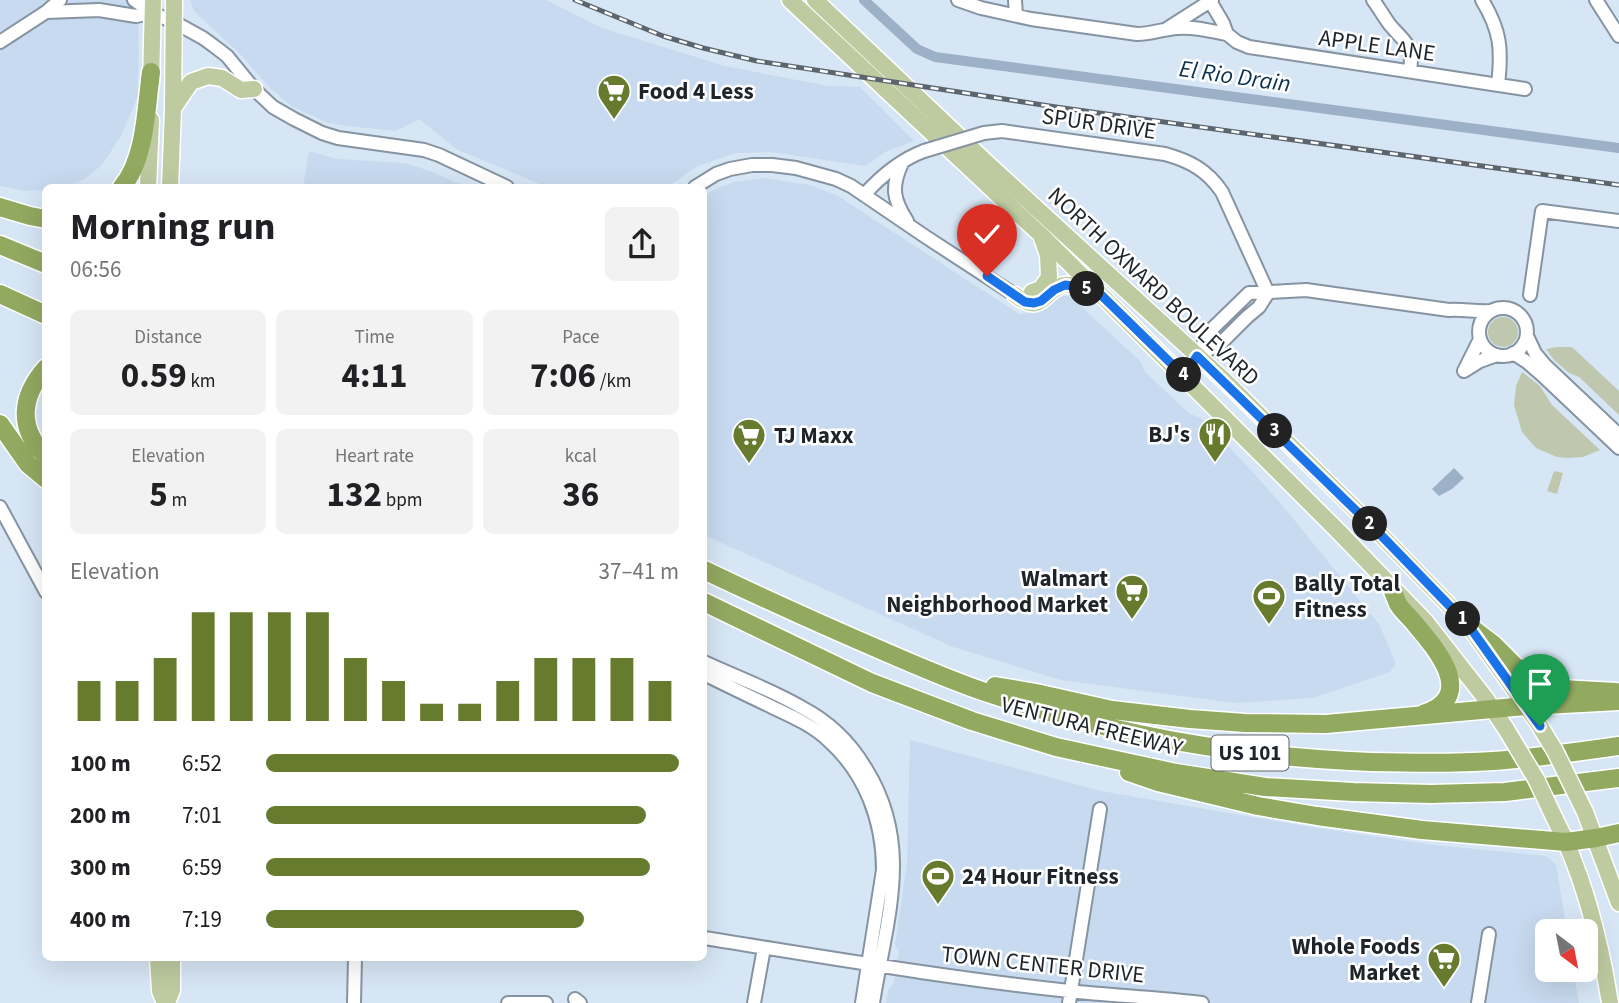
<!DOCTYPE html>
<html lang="en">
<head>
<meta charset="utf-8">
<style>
  body { margin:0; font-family:"Source Sans 3",sans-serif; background:#f2f2f2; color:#202124; height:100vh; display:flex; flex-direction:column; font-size:26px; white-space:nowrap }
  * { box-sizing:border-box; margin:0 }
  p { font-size:23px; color:#757577 }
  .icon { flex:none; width:38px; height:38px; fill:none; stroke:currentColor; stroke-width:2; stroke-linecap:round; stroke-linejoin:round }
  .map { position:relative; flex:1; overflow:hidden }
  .details { position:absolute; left:42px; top:184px; width:665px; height:777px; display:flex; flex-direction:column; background:#fff; border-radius:10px; box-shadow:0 7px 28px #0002 }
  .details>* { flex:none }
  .needle { width:46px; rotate:148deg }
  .tools { position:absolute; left:1535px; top:919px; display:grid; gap:14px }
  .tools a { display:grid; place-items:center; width:63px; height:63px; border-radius:10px; background:#fff; box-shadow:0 7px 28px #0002; font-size:35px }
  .pin { position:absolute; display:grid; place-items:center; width:60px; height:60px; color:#fff; margin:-72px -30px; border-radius:50% 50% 50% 0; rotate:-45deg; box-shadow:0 0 7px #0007 }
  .pin .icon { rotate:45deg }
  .km { position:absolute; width:35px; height:35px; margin:-18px; border-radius:50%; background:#222; color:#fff; font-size:19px; line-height:35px; text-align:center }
  .round { display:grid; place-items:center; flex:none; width:74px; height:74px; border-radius:10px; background:#f2f2f2 }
  .headline { display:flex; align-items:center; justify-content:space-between; height:119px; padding:0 28px }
  h1 { font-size:38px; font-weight:700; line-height:52px }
  .figures { display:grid; grid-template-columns:repeat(3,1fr); gap:10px; height:119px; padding:7px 28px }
  .figures div { display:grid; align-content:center; border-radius:10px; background:#f2f2f2; text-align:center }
  .figures b { font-size:35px; font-weight:700 }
  .figures small { font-size:19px; font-weight:400 }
  .figures p { font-size:19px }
  .chart { height:196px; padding:14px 28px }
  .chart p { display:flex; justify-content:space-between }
  .chart svg { width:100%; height:126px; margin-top:7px; stroke:#667b2d; stroke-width:6 }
  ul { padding:0 28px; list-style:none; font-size:23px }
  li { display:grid; grid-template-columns:112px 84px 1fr; align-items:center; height:52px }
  li i { height:18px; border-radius:9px; background:#667b2d }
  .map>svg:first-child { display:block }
</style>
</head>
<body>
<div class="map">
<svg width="1619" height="1003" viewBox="0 0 1619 1003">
  <rect width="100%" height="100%" fill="#d7e6f5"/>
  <!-- built -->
  <path fill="#c8daef" d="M0 0H139L138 96 121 136 102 165 83 180 64 187H46L45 190 25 191 0 186Z
    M190 0H546L602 28 725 66 828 86 860 87 914 141 885 152 866 166 770 152 736 153 698 166 667 187H547L458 150 419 119 395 131 347 126 328 123 291 106 268 86 241 55 194 11Z
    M309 151 337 159 405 163 430 171 466 187H303Z
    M764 178 811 185 838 196 1019 314 1037 312 1046 307 1061 296H1069L1073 299 1141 362 1145 372 1190 414 1201 418 1250 469 1282 505 1379 624 1396 664 1390 672 1313 698 1235 703 1061 680 953 647 704 535V196L712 191 733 182Z
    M910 740 1101 791 1316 828 1434 845 1546 856 1556 864 1567 931H1547V970H1573L1579 1003H886L888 990 893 984 899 952 895 945 907 863Z"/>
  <!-- green -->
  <path fill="#bfc8af" d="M1488 332a15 15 0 1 1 30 0a15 15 0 1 1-30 0Z
    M1557 347H1572L1619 391V415L1579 377 1569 373 1554 360 1546 349Z
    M1522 372 1540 386 1552 405 1600 450 1583 457 1568 458 1557 457 1536 448 1522 432 1514 405 1516 386Z
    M1554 471 1563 473 1557 494 1547 491Z"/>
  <!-- water -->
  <path fill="#9cb1c8" d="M1454 468 1464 478 1452 489 1439 496 1432 489Z"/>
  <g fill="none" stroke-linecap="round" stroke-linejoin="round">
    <!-- canal -->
    <path stroke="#9cb1c8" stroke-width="10" d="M864 0 917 49 935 57 1619 148"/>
    <defs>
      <path id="minor" d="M134 0 152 13 174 22 203 38 214 46 227 56 254 89 273 107 294 119 322 133 338 138 424 150 439 155 507 187
        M958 0 981 8 1031 19 1137 34C1151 34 1163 29 1177 28 1193 26 1211 31 1227 34
        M1015 0 1016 15
        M1373 0C1379 8 1384 17 1390 25 1405 43 1414 44 1410 71
        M1482 0C1501 31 1502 50 1498 85
        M1596 0 1619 36
        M1210 1 1223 23 1227 34 1237 42 1249 47 1525 89
        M46 12 99 10 136 16 152 13
        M1168 28 1212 0
        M0 42 46 12 60 0
        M984 133 1002 131 1165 154C1190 161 1207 170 1222 192L1268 293
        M902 163C891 187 893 199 907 221
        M695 187 716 174 730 169 752 165H772L796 168 836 179 851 186 926 237 1015 295
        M864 195C881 176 900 160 924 151
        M1530 295 1542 211 1619 221
        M1479 332a24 24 0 1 1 48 0a24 24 0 1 1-48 0Z
        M1527 336 1535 353 1545 365 1619 435
        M1513 353 1527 362 1542 375 1619 448
        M1197 356 1221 343 1247 317 1259 307 1268 293
        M1464 371 1480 361 1497 355
        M1464 371 1480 339
        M1183 376 1197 356 1210 331 1249 293 1306 290 1449 310C1463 309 1476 312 1490 311
        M0 507 46 592
        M704 662C736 677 770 689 801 707 828 721 851 743 866 769 914 846 886 920 873 1003
        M704 674C726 685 749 696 772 707 791 716 812 725 828 740 865 773 883 820 883 870L862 1003
        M704 938C825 957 946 978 1069 991 1113 996 1157 997 1202 1003
        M575 999 580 1003
        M354 1003 355 957
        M508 1003H546
        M754 1003 764 948
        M1069 1003 1100 809
        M1478 1003 1489 934"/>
      <path id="major" d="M790 0 1041 235 1338 531 1425 621 1486 699 1506 729
        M815 0 988 164 1224 380 1376 530 1469 626 1538 723
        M151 83 153 0
        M174 107 191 82 208 76 222 78 241 90 254 89
        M148 187 151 120
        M170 187 173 109 174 0
        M1032 292 1041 289 1049 277 1048 255 1042 238
        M1015 295C1042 316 1042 292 1063 285 1072 283 1085 289 1095 289
        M1585 812 1619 903
        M1554 817C1584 875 1600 939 1610 1003
        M158 957 160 991 165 1003
        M167 1003 172 990V957"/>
      <path id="highway" d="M122 187C146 158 146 108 151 72
        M0 207 30 216 46 219
        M0 245 46 264
        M0 294 46 315
        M46 368C21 396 17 428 46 456
        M0 424 28 464 46 479
        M704 570C763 598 822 625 883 651 918 666 954 682 991 694 1113 735 1242 757 1371 762 1411 763 1452 764 1493 761 1535 758 1577 752 1619 746
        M1392 589C1394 594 1396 599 1398 604 1403 612 1411 618 1416 625 1438 651 1477 697 1423 714
        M704 602 872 683 972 721 1056 747 1176 773 1265 787 1353 792 1431 794 1505 792 1619 778
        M1469 626 1494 645 1515 666 1536 680 1561 689 1616 692
        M995 686 1036 693 1112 710 1190 719 1245 723 1326 724 1526 706 1619 701
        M1129 772 1158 782 1258 806 1317 816 1422 830 1566 842 1596 838 1619 833"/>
    </defs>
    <!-- minor casing -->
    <use href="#minor" stroke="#8694a2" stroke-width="16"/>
    <!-- major casing -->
    <use href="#major" stroke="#fff" stroke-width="19"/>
    <!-- highway casing -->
    <use href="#highway" stroke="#fff" stroke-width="21"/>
    <!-- minor -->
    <use href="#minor" stroke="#fff" stroke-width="12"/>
    <!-- major -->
    <use href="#major" stroke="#becba0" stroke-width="16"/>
    <!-- highway -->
    <use href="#highway" stroke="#92a960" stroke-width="18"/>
    <defs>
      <path id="rail" d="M575 0 663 36 703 48 757 61 1056 107 1619 185"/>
    </defs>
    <!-- rail casing -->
    <use href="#rail" stroke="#5c656e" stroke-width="5"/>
    <!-- rail -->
    <use href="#rail" stroke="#fff" stroke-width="2.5" stroke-dasharray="8" stroke-linecap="butt"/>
    <defs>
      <path id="minor-bridge" d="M924 151 984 133"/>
      <path id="major-bridge" d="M1538 723 1555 751 1585 812
        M1506 729 1536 779 1554 817"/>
    </defs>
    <!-- minor-bridge casing -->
    <use href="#minor-bridge" stroke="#8694a2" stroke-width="16" stroke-linecap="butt"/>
    <!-- major-bridge casing -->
    <use href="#major-bridge" stroke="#fff" stroke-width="19" stroke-linecap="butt"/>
    <!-- minor-bridge -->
    <use href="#minor-bridge" stroke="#fff" stroke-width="12"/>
    <!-- major-bridge -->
    <use href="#major-bridge" stroke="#becba0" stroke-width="16"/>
  </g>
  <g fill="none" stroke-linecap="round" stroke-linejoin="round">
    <defs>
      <path id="route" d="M987 276 1025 302 1034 303 1041 301 1054 290 1065 285 1095 289 1184 376 1197 356 1376 530 1469 626 1540 726"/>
    </defs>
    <!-- route casing -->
    <use href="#route" stroke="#fff" stroke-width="14"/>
    <!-- route -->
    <use href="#route" stroke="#1a73e8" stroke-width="9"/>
  </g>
  <!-- icons -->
  <defs>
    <symbol id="supermarket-pin" viewBox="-11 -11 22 30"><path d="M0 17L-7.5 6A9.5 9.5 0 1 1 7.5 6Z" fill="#667b2d" stroke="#fff"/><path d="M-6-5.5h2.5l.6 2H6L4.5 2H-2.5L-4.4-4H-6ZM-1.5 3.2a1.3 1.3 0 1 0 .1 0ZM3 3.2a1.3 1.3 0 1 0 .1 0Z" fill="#fff"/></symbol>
    <symbol id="restaurant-pin" viewBox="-11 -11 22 30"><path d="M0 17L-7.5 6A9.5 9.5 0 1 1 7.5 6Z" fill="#667b2d" stroke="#fff"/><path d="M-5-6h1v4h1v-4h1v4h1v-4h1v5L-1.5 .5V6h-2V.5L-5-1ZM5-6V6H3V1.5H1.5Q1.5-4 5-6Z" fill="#fff"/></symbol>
    <symbol id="stadium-pin" viewBox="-11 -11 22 30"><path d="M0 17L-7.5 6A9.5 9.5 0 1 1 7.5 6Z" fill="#667b2d" stroke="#fff"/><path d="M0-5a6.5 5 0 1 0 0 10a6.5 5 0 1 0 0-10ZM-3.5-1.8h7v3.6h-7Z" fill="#fff"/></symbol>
  </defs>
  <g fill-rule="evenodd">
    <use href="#supermarket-pin" x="595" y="72" width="38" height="52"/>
    <use href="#restaurant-pin" x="1196" y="415" width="38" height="52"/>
    <use href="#supermarket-pin" x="730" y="416" width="38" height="52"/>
    <use href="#supermarket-pin" x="1113" y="572" width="38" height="52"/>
    <use href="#stadium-pin" x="1250" y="577" width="38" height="52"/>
    <use href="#stadium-pin" x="919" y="857" width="38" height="52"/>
    <use href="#supermarket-pin" x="1425" y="940" width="38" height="52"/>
  </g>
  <g text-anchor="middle" stroke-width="5" stroke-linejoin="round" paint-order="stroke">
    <!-- shield labels -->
    <rect fill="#fff" stroke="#626669" stroke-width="2" x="1211.5" y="735.5" width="77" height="35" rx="5"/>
    <g font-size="21" font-weight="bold" fill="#1e2429">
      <text x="1250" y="760">US 101</text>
    </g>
    <!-- street labels -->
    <g font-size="23" fill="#1e2429" stroke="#fff">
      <text transform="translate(1377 45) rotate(8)" y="8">APPLE LANE</text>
      <text transform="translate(1099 123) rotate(8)" y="8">SPUR DRIVE</text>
      <text transform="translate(1154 286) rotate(43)" y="8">NORTH OXNARD BOULEVARD</text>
      <text transform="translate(1092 726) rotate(14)" y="8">VENTURA FREEWAY</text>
      <text transform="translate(1043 964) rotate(6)" y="8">TOWN CENTER DRIVE</text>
    </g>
    <!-- poi labels -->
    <g font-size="23" font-weight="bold" fill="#1e2429" stroke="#fff" text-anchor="start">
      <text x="638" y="99">Food 4 Less</text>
      <text x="1190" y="442" text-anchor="end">BJ's</text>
      <text x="774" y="443">TJ Maxx</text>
      <text x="1108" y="586" text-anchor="end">Walmart<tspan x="1108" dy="26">Neighborhood Market</tspan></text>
      <text x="1294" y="591">Bally Total<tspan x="1294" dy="26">Fitness</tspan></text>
      <text x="962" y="884">24 Hour Fitness</text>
      <text x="1420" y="954" text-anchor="end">Whole Foods<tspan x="1420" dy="26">Market</tspan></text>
    </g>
    <!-- water labels -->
    <g font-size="24" font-style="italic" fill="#0d3050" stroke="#fff">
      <text transform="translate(1235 76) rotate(8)" y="8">El Rio Drain</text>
    </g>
  </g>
</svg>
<div class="tools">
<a><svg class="needle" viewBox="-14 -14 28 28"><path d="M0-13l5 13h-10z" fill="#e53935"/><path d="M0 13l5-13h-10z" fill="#757577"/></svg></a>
</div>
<div class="pin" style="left:1540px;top:726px;background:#1e9e55"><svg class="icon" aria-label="arrive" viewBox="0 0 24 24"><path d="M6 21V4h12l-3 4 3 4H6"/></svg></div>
<div class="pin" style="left:987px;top:276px;background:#d93025"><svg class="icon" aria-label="check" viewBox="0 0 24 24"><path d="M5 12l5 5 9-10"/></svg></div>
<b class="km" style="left:1463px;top:619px">1</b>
<b class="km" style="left:1370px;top:524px">2</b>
<b class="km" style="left:1275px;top:431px">3</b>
<b class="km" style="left:1184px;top:375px">4</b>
<b class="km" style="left:1087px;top:289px">5</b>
<section class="details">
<div class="headline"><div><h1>Morning run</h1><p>06:56</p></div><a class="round"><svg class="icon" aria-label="share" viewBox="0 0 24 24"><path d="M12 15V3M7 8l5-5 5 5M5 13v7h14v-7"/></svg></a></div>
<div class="figures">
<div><p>Distance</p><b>0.59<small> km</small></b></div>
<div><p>Time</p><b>4:11</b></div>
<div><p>Pace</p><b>7:06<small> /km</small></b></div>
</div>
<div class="figures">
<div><p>Elevation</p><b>5<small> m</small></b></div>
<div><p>Heart rate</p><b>132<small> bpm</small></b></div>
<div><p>kcal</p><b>36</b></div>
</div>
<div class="chart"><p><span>Elevation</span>37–41 m</p>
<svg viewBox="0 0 160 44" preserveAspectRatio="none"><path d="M5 44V30M15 44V30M25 44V22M35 44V6M45 44V6M55 44V6M65 44V6M75 44V22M85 44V30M95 44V38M105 44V38M115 44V30M125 44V22M135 44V22M145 44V22M155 44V30"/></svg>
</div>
<ul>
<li><b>100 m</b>6:52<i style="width:100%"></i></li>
<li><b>200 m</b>7:01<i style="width:92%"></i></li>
<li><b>300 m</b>6:59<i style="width:93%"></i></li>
<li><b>400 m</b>7:19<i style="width:77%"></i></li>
</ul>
</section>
</div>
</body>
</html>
